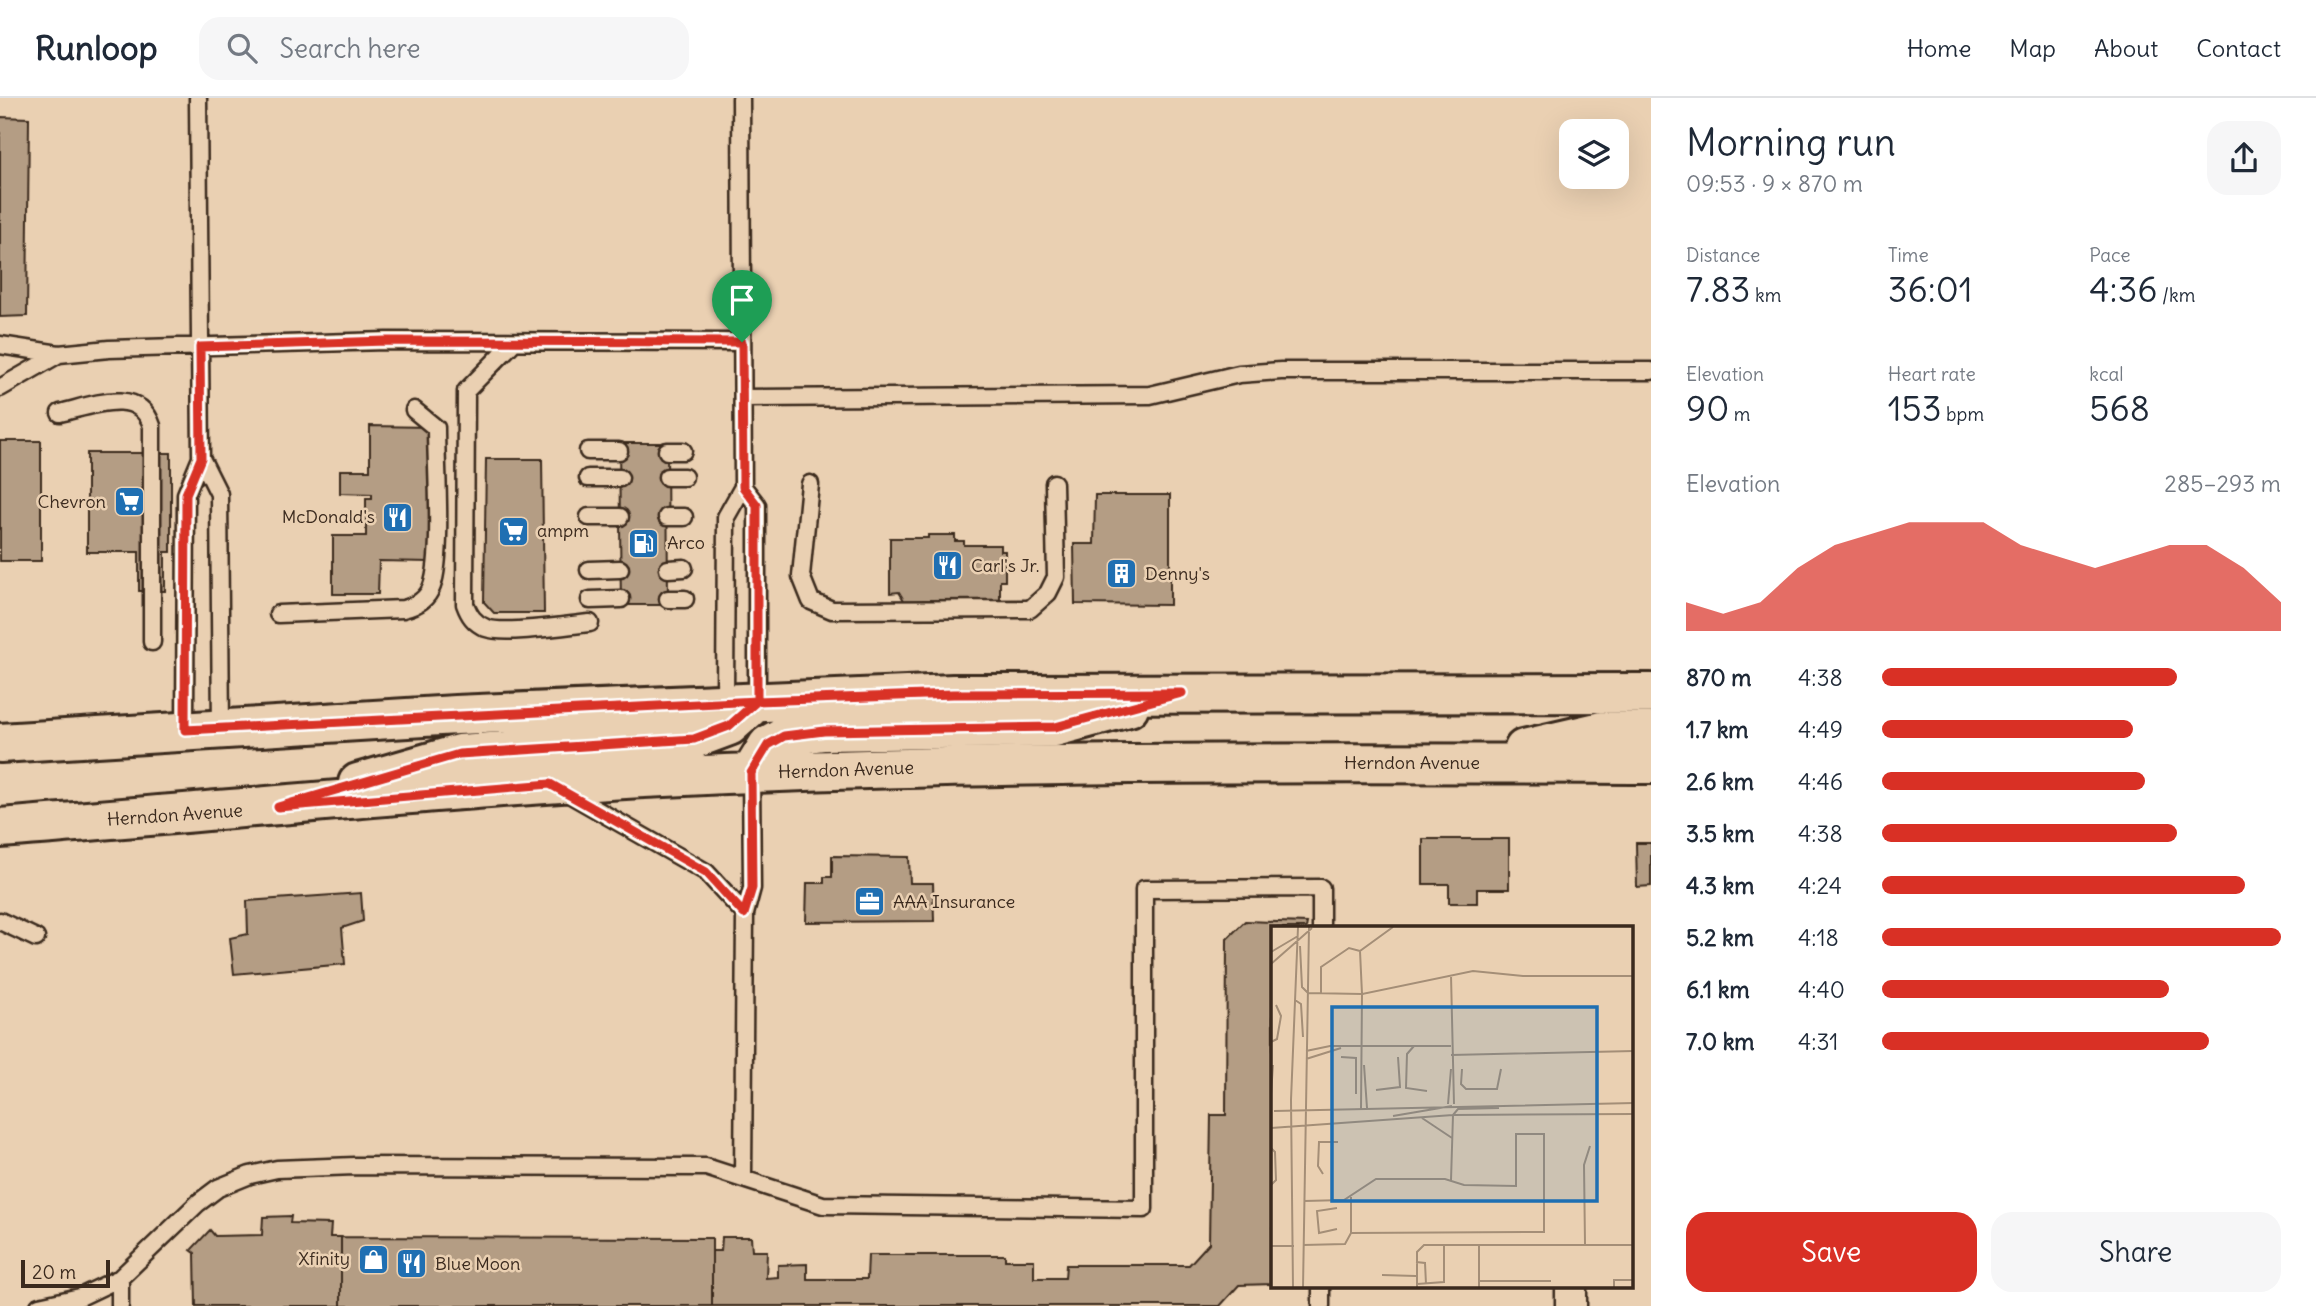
<!DOCTYPE html>
<html lang="en">
<head>
<meta charset="utf-8">
<style>
  body { margin:0; font-family:Delius,sans-serif; background:#f6f6f7; color:#1f2937; height:100vh; display:flex; flex-direction:column; font-size:26px; white-space:nowrap }
  * { box-sizing:border-box; margin:0 }
  p { font-size:23px; color:#747a83 }
  .icon { flex:none; width:38px; height:38px; fill:none; stroke:currentColor; stroke-width:2; stroke-linecap:round; stroke-linejoin:round }
  .map { position:relative; flex:1; overflow:hidden }
  .details { display:flex; flex-direction:column; background:#fff; width:665px }
  .details>* { flex:none }
  .controls { position:absolute; left:1559px; top:21px; display:grid; gap:14px }
  .controls a { display:grid; place-items:center; width:70px; height:70px; border-radius:14px; background:#fff; box-shadow:0 7px 28px #0002; font-size:35px }
  .scale { position:absolute; left:21px; bottom:18px; width:89px; box-sizing:border-box; padding-left:7px; border:4px solid #3b2a1e; border-top:0; font-size:19px; line-height:24px; white-space:nowrap; color:#3b2a1e; -webkit-text-stroke:5px #ead0b2; paint-order:stroke }
  .pin { position:absolute; display:grid; place-items:center; width:60px; height:60px; color:#fff; margin:-72px -30px; border-radius:50% 50% 50% 0; rotate:-45deg; box-shadow:0 0 7px #0007 }
  .pin .icon { rotate:45deg }
  .round { display:grid; place-items:center; flex:none; width:74px; height:74px; border-radius:21px; background:#f6f6f7 }
  .head { display:flex; align-items:center; justify-content:space-between; height:119px; padding:0 35px }
  h1 { font-size:38px; font-weight:600; line-height:52px }
  .figures { display:grid; grid-template-columns:repeat(3,1fr); gap:10px; height:119px; padding:7px 35px }
  .figures div { display:grid; align-content:center }
  .figures b { font-size:35px; font-weight:600 }
  .figures small { font-size:19px; font-weight:400 }
  .figures p { font-size:19px }
  .chart { height:196px; padding:14px 35px }
  .chart p { display:flex; justify-content:space-between }
  .chart svg { width:100%; height:126px; margin-top:7px; fill:#d93025; opacity:.7 }
  .button { display:flex; gap:14px; margin-top:auto; padding:14px 35px }
  .button a { flex:1; height:80px; border-radius:21px; background:#d93025; color:#fff; font-size:28px; font-weight:600; line-height:80px; text-align:center }
  .button a+a { background:#f6f6f7; color:#1f2937 }
  ul { padding:0 35px; list-style:none; font-size:23px }
  li { display:grid; grid-template-columns:112px 84px 1fr; align-items:center; height:52px }
  li i { height:18px; border-radius:9px; background:#d93025 }
  header { display:flex; align-items:center; gap:42px; box-sizing:border-box; height:98px; padding:0 35px; background:#fff; border-bottom:2px solid #e0e1e3 }
  header strong { font-size:33px }
  nav { display:flex; gap:38px; margin-inline-start:auto; font-size:24px }
  .search { width:490px; height:63px; background:#f6f6f7; display:flex; align-items:center; gap:18px; box-sizing:border-box; padding:0 24px; border-radius:21px; color:#747a83; font-size:26px }
  main { display:flex; flex:1; min-height:0 }
  .map>svg:first-child { display:block }
</style>
</head>
<body>
<header>
<strong>Runloop</strong>
<div class="search"><svg class="icon" aria-label="search" viewBox="0 0 24 24"><circle cx="10" cy="10" r="6"/><path d="M15 15l6 6"/></svg>Search here</div>
<nav><a>Home</a><a>Map</a><a>About</a><a>Contact</a></nav>
</header>
<main>
<div class="map">
<svg width="1651" height="1208" viewBox="0 0 1651 1208">
  <rect width="100%" height="100%" fill="#ead0b2"/>
  <filter id="ink" filterUnits="userSpaceOnUse"><feTurbulence type="fractalNoise" baseFrequency=".0143" numOctaves="2"/><feDisplacementMap in="SourceGraphic" scale="14" xChannelSelector="R" yChannelSelector="G"/><feConvolveMatrix kernelMatrix="1 2 1 2 8 2 1 2 1" color-interpolation-filters="sRGB"/></filter>
  <g filter="url(#ink)">
    <!-- building -->
    <path fill="#b49d84" stroke="#3b2a1e" stroke-width="2" d="M0 19 29 20 27 218 0 219Z
      M370 328 431 329 430 464 379 463 378 496H333V438H366V400H372V396L340 395V372H370Z
      M0 343H41V463H0Z
      M619 345H667L668 507H621Z
      M87 355H171V454H165V493H139V454H87Z
      M486 361H542L544 515H494L484 504Z
      M1095 397H1170V507L1075 506 1074 446H1094Z
      M928 437H955V443H964V447H1001V453H1005V483H1000V503L905 504 899 494 890 495V440H928Z
      M1423 741H1509V791H1477V805H1449V786H1423Z
      M1636 745H1651V788L1637 789Z
      M832 758 909 759 910 785H933L934 823 806 824 807 785H824V779H832Z
      M361 795 363 823 342 830 345 866 234 876 230 840 248 836 247 803Z
      M1245 823 1307 825 1306 830H1273V1186L1239 1187 1220 1208H712V1153H721L722 1139H751L752 1153H767L766 1180 778 1179V1167L807 1166V1181H867L868 1157H1005V1162H1034V1180H1065L1066 1167H1189L1209 1145 1211 1017H1226L1227 841Z
      M291 1118 290 1125 331 1126 330 1139H341V1208H196L195 1155 191 1152 210 1132 215 1138 262 1137 263 1119Z
      M341 1139 712 1140V1208H341Z"/>
    <g fill="none" stroke-linecap="round" stroke-linejoin="round">
      <defs>
        <path id="service" d="M514 244 466 293 465 506C469 517 474 525 486 530 505 537 567 527 590 525
          M0 247 59 256 109 251 386 243 742 244
          M0 290 59 256
          M743 300 1150 297 1239 276 1281 273H1651
          M60 315C91 308 139 287 152 328V544
          M588 353H619
          M667 353H683
          M201 360 219 396 221 631
          M667 379H684
          M588 380H620
          M810 386 801 478 811 503 832 512 1030 511 1048 495 1056 479 1054 385
          M743 389 757 407V603
          M589 419H620
          M667 419H684
          M668 471 684 470
          M589 472 620 471
          M668 501H685
          M590 502 621 501
          M278 516 403 511C416 508 427 502 432 488 443 457 436 367 436 330L414 312
          M725 604 726 419 743 389 741 0
          M185 632 186 396 201 360 198 0
          M562 692 706 774 745 816
          M0 823 36 840
          M743 1079 745 816 752 790 751 675
          M120 1180V1208
          M1321 1189V1208
          M39 1208 80 1199 120 1180 198 1105 218 1090 250 1077 277 1071 355 1068 706 1069 823 1107 1144 1111V791L1321 790V830"/>
        <path id="minor" d="M1571 1189V1208"/>
        <path id="primary" d="M0 645 456 617 953 596 1651 595
          M1524 651 1602 633H1651
          M751 675 768 647 784 638 824 633 1055 629 1129 609
          M358 685 459 656 694 641 729 628 757 603
          M0 730C251 711 502 684 754 675 1053 663 1352 665 1651 666"/>
      </defs>
      <!-- service casing -->
      <use href="#service" stroke="#3b2a1e" stroke-width="21"/>
      <!-- minor casing -->
      <use href="#minor" stroke="#3b2a1e" stroke-width="35"/>
      <!-- primary casing -->
      <use href="#primary" stroke="#3b2a1e" stroke-width="44"/>
      <!-- service -->
      <use href="#service" stroke="#ead0b2" stroke-width="16"/>
      <!-- minor -->
      <use href="#minor" stroke="#ead0b2" stroke-width="30"/>
      <!-- primary -->
      <use href="#primary" stroke="#ead0b2" stroke-width="38"/>
    </g>
  </g>
  <g fill="none" stroke-linecap="round" stroke-linejoin="round" filter="url(#ink)">
    <defs>
      <path id="route" d="M742 244 386 243 200 249 201 360 186 396 185 632 757 603 729 628 694 641 459 656 278 709 550 686 706 774 744 816 752 790 751 675 768 647 784 638 824 633 1055 629 1182 595 953 596 757 603V407L743 389 742 244"/>
    </defs>
    <!-- route casing -->
    <use href="#route" stroke="#fff" stroke-width="14"/>
    <!-- route -->
    <use href="#route" stroke="#d93025" stroke-width="9"/>
  </g>
  <!-- icons -->
  <defs>
    <symbol id="supermarket-square" viewBox="-11 -11 22 22"><rect x="-9" y="-9" width="18" height="18" rx="4" fill="#1f6fb2" stroke="#ead0b2"/><path d="M-6-5.5h2.5l.6 2H6L4.5 2H-2.5L-4.4-4H-6ZM-1.5 3.2a1.3 1.3 0 1 0 .1 0ZM3 3.2a1.3 1.3 0 1 0 .1 0Z" fill="#fff"/></symbol>
    <symbol id="restaurant-square" viewBox="-11 -11 22 22"><rect x="-9" y="-9" width="18" height="18" rx="4" fill="#1f6fb2" stroke="#ead0b2"/><path d="M-5-6h1v4h1v-4h1v4h1v-4h1v5L-1.5 .5V6h-2V.5L-5-1ZM5-6V6H3V1.5H1.5Q1.5-4 5-6Z" fill="#fff"/></symbol>
    <symbol id="fuel-square" viewBox="-11 -11 22 22"><rect x="-9" y="-9" width="18" height="18" rx="4" fill="#1f6fb2" stroke="#ead0b2"/><path d="M-5.5-6h7V0h2V4h1.3V-2.5L3-4.5l.8-.8L6-3V5H2.5V1h-1V6h-7ZM-4.2-4.7v3.2H.2V-4.7Z" fill="#fff"/></symbol>
    <symbol id="building-square" viewBox="-11 -11 22 22"><rect x="-9" y="-9" width="18" height="18" rx="4" fill="#1f6fb2" stroke="#ead0b2"/><path d="M-4-6H4V6H1V3H-1V6H-4ZM-2.5-4.3h1.7v1.8h-1.7ZM.8-4.3h1.7v1.8H.8ZM-2.5-1h1.7V.8h-1.7ZM.8-1h1.7V.8H.8Z" fill="#fff"/></symbol>
    <symbol id="office-square" viewBox="-11 -11 22 22"><rect x="-9" y="-9" width="18" height="18" rx="4" fill="#1f6fb2" stroke="#ead0b2"/><path d="M-6-3h4V-5.5h4V-3h4V5H-6ZM-1-4.5V-3h2v-1.5ZM-6 0V1H6V0Z" fill="#fff"/></symbol>
    <symbol id="shop-square" viewBox="-11 -11 22 22"><rect x="-9" y="-9" width="18" height="18" rx="4" fill="#1f6fb2" stroke="#ead0b2"/><path d="M-5-2.5h2.3a2.7 3.5 0 0 1 5.4 0H5L5.5 6h-11ZM-1.5-2.5h3a1.5 2.3 0 0 0-3 0Z" fill="#fff"/></symbol>
  </defs>
  <g fill-rule="evenodd">
    <use href="#supermarket-square" x="112" y="386" width="35" height="35"/>
    <use href="#restaurant-square" x="380" y="402" width="35" height="35"/>
    <use href="#supermarket-square" x="496" y="416" width="35" height="35"/>
    <use href="#fuel-square" x="626" y="428" width="35" height="35"/>
    <use href="#restaurant-square" x="930" y="450" width="35" height="35"/>
    <use href="#building-square" x="1104" y="458" width="35" height="35"/>
    <use href="#office-square" x="852" y="786" width="35" height="35"/>
    <use href="#shop-square" x="356" y="1144" width="35" height="35"/>
    <use href="#restaurant-square" x="394" y="1148" width="35" height="35"/>
  </g>
  <g text-anchor="middle" stroke-width="5" stroke-linejoin="round" paint-order="stroke">
    <!-- poi labels -->
    <g font-size="18" fill="#3b2a1e" stroke="#ead0b2" text-anchor="start">
      <text x="106" y="410" text-anchor="end">Chevron</text>
      <text x="375" y="425" text-anchor="end">McDonald's</text>
      <text x="537" y="439">ampm</text>
      <text x="667" y="451">Arco</text>
      <text x="971" y="474">Carl's Jr.</text>
      <text x="1145" y="482">Denny's</text>
      <text x="893" y="810">AAA Insurance</text>
      <text x="350" y="1167" text-anchor="end">Xfinity</text>
      <text x="435" y="1172">Blue Moon</text>
    </g>
    <!-- street labels -->
    <g font-size="18" fill="#3b2a1e" stroke="#ead0b2">
      <text x="1412" y="671">Herndon Avenue</text>
      <text transform="translate(846 672) rotate(-2)" y="6">Herndon Avenue</text>
      <text transform="translate(175 717) rotate(-4)" y="6">Herndon Avenue</text>
    </g>
  </g>
  <!-- overview -->
  <g transform="translate(1271 828)">
    <rect width="362" height="362" fill="#ead0b2"/>
    <path fill="none" stroke="#a48e77" stroke-width="2" d="M29 20 31 61 37 67M0 26 27 10M0 38 41 2M180 49 183 178M37 67 91 68 89 25 122 1M50 67V41L78 22 89 25M24 74 30 78 32 111M0 116 6 113 10 90 5 79M143 120 136 128 135 162 156 165M35 125 59 120H180M180 129 363 125M70 131 85 132V168M35 133 70 122M93 139 96 182M191 143 190 158 195 163H226L230 143M105 164 129 161 127 131M0 168 2 139M177 178 180 143M90 183 91 68 202 45 252 50H363M3 185 363 177M182 189 187 183 228 182M122 190 181 180M151 192 181 212M0 202 182 189 363 188M0 222 4 226 5 254 0 259M52 248 47 240 48 216H67M180 254 182 189M80 271V307M66 282 46 285 48 307 66 303M208 318V362M314 318 313 239 319 220M32 319 74 318 80 307 273 306V208H245V260L193 259 174 253H105L73 274 33 275M0 320H23M145 336 154 337 155 358M111 349 145 350M208 355H280M146 358 173 356V318M22 362 20 174 27 1M32 362 38 1M146 362V326L153 319H363M343 362V354H363"/>
    <path fill="#1f6fb2" fill-opacity="0.15" stroke="#1f6fb2" stroke-width="3.5" d="M61 81H326V275H61Z"/>
    <rect width="362" height="362" fill="none" stroke="#3b2a1e" stroke-width="3.5"/>
  </g>
</svg>
<div class="controls">
<a><svg class="icon" aria-label="layers" viewBox="0 0 24 24"><path d="M12 4l9 5-9 5-9-5zM3 14l9 5 9-5"/></svg></a>
</div>
<div class="scale">20 m</div>
<div class="pin" style="left:742px;top:244px;background:#1e9e55"><svg class="icon" aria-label="arrive" viewBox="0 0 24 24"><path d="M6 21V4h12l-3 4 3 4H6"/></svg></div>
</div>
<section class="details">
<div class="head"><div><h1>Morning run</h1><p>09:53 · 9 × 870 m</p></div><a class="round"><svg class="icon" aria-label="share" viewBox="0 0 24 24"><path d="M12 15V3M7 8l5-5 5 5M5 13v7h14v-7"/></svg></a></div>
<div class="figures">
<div><p>Distance</p><b>7.83<small> km</small></b></div>
<div><p>Time</p><b>36:01</b></div>
<div><p>Pace</p><b>4:36<small> /km</small></b></div>
</div>
<div class="figures">
<div><p>Elevation</p><b>90<small> m</small></b></div>
<div><p>Heart rate</p><b>153<small> bpm</small></b></div>
<div><p>kcal</p><b>568</b></div>
</div>
<div class="chart"><p><span>Elevation</span>285–293 m</p>
<svg viewBox="0 0 160 44" preserveAspectRatio="none"><path d="M0 44V34L10 38L20 34L30 22L40 14L50 10L60 6L70 6L80 6L90 14L100 18L110 22L120 18L130 14L140 14L150 22L160 34V44z"/></svg>
</div>
<ul>
<li><b>870 m</b>4:38<i style="width:74%"></i></li>
<li><b>1.7 km</b>4:49<i style="width:63%"></i></li>
<li><b>2.6 km</b>4:46<i style="width:66%"></i></li>
<li><b>3.5 km</b>4:38<i style="width:74%"></i></li>
<li><b>4.3 km</b>4:24<i style="width:91%"></i></li>
<li><b>5.2 km</b>4:18<i style="width:100%"></i></li>
<li><b>6.1 km</b>4:40<i style="width:72%"></i></li>
<li><b>7.0 km</b>4:31<i style="width:82%"></i></li>
</ul>
<div class="button"><a>Save</a><a>Share</a></div>
</section>
</main>
</body>
</html>
